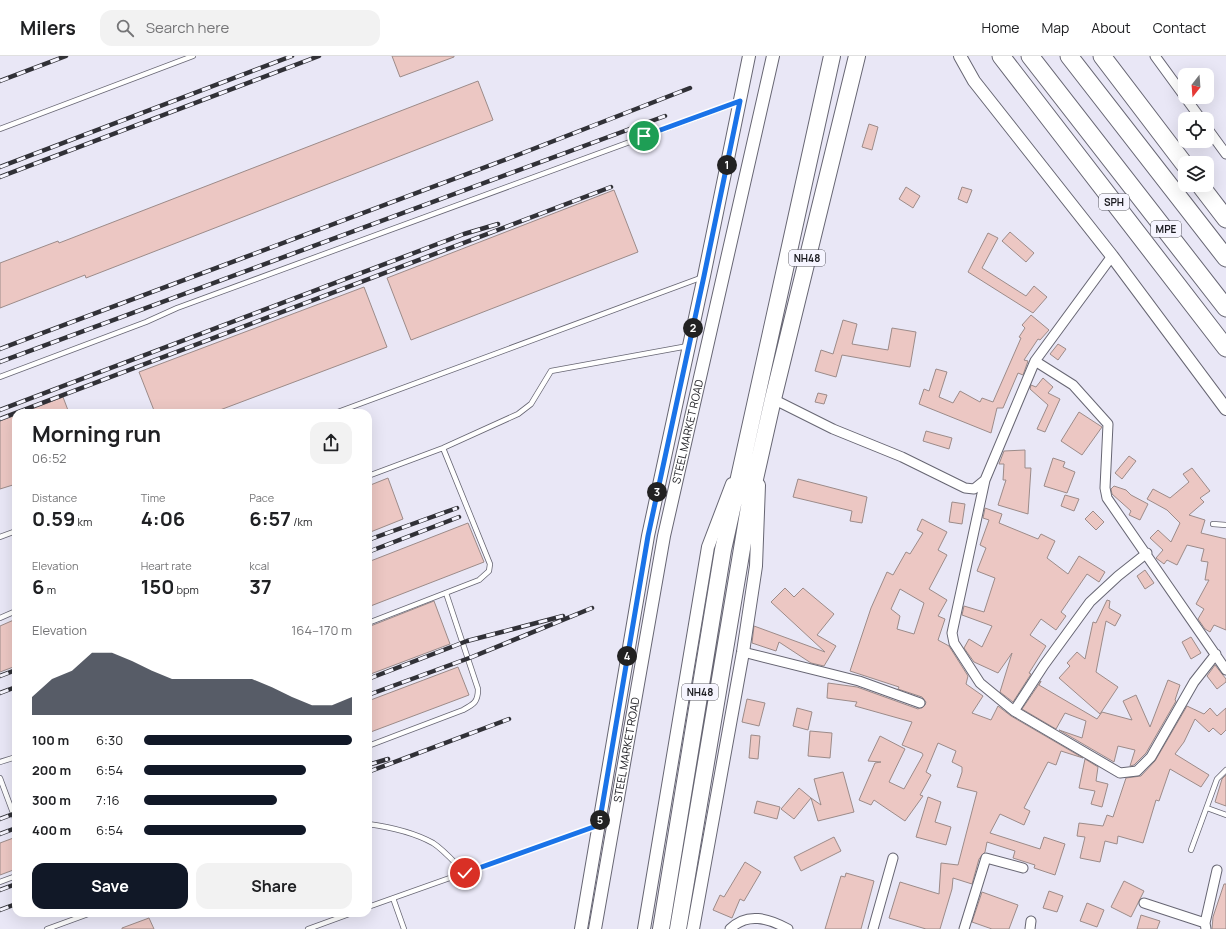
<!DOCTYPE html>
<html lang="en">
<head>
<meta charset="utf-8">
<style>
  body { margin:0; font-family:Manrope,sans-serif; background:#f2f2f2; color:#202124; height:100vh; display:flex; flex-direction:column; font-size:15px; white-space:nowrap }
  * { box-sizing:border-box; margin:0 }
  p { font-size:13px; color:#757577 }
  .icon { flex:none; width:22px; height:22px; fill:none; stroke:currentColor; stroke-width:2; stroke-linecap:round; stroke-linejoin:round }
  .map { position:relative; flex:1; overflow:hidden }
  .panel { position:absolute; left:12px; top:353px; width:360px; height:508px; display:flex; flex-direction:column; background:#fff; border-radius:12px; box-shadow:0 4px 16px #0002 }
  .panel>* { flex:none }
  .needle { width:26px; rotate:197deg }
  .tools { position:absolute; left:1178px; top:12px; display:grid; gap:8px }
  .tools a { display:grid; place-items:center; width:36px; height:36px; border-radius:8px; background:#fff; box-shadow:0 4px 16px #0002; font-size:20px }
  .pin { position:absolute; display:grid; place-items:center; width:34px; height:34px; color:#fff; margin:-17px; border:2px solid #fff; border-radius:50%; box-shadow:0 1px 4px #0007 }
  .km { position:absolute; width:20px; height:20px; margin:-10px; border-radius:50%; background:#222; color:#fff; font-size:11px; line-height:20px; text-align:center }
  .round { display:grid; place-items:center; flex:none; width:42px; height:42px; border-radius:12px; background:#f2f2f2 }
  .head { display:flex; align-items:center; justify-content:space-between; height:68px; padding:0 20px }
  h1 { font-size:22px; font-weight:700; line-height:30px }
  .stats { display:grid; grid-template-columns:repeat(3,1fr); gap:6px; height:68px; padding:4px 20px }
  .stats div { display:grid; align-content:center }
  .stats b { font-size:20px; font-weight:700 }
  .stats small { font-size:11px; font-weight:400 }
  .stats p { font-size:11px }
  .chart { height:112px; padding:8px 20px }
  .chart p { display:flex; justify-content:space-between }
  .chart svg { width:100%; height:72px; margin-top:4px; fill:#111827; opacity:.7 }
  .button { display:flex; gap:8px; margin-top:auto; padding:8px 20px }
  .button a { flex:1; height:46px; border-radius:12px; background:#111827; color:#fff; font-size:16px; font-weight:700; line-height:46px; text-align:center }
  .button a+a { background:#f2f2f2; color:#202124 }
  ul { padding:0 20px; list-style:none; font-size:13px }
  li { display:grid; grid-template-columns:64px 48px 1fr; align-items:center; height:30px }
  li i { height:10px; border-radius:5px; background:#111827 }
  header { display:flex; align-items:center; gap:24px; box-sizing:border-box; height:56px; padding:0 20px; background:#fff; border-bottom:1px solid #e0e0e0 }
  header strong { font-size:19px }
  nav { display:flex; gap:22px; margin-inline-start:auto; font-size:14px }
  .search { width:280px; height:36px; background:#f2f2f2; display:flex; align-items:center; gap:10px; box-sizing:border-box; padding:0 14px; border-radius:12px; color:#757577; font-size:15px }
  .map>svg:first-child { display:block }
</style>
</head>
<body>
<header>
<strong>Milers</strong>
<div class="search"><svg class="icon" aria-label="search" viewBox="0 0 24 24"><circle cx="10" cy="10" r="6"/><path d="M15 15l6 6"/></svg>Search here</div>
<nav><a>Home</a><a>Map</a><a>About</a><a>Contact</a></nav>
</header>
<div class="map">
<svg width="1226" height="873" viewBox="0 0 1226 873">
  <rect width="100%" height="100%" fill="#e9e7f6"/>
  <!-- building -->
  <path fill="#ecc7c3" stroke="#9c8b89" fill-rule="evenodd" d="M392 0H454V1L400 21Z
    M478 25 493 64 86 222 85 219 0 252V207L58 185 59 187Z
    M869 68 878 71 872 94 862 91Z
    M906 131 920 140 913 152 899 143Z
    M962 131 972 134 967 147 958 143Z
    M614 134 638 196 411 284 387 222Z
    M1010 176 1034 197 1026 206 1002 185Z
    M988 177 998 182 982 212 1026 240 1034 230 1047 241 1033 257 968 216Z
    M364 231 387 291 212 357H155L139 316Z
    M1031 259 1049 274 1040 284 1038 283 1024 304 1028 305 1023 319 1018 317 1003 352H997L991 377 919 348 924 333 929 335 936 313 947 316 939 341 953 347 960 335 980 346 982 342 993 346 1021 282 1019 281 1025 272 1022 269Z
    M843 264 857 268 852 288 888 294 892 272 916 276 910 311 842 299 836 321 815 315 821 294 833 298Z
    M1058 288 1066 293 1058 304 1050 298Z
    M1043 322 1053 331 1048 337 1060 343 1045 376 1037 373 1048 349 1030 333 1031 329 1036 331Z
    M818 337 827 339 824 348 815 346Z
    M63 341 69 357H24V356Z
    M1079 356 1102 371 1082 399 1061 385Z
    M16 359V428L0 433V365Z
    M926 375 952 382 949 393 923 385Z
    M1025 394V412H1031L1028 458 998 449 1006 424H1003L1004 408H999L1004 395Z
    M1129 400 1136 405 1122 423 1115 417Z
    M1053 402 1065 406 1063 411 1075 416 1067 437 1044 430Z
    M1192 412 1210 435 1200 442 1204 446 1189 459 1205 464 1201 477 1226 483V574L1214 569 1210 576 1205 573 1198 563 1204 553 1196 548 1209 524H1205L1208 506 1201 505 1204 493 1187 489 1177 509 1167 504 1164 508 1156 502 1163 494 1150 482 1158 474 1171 486 1180 467 1167 454 1147 443 1153 433 1170 442 1189 426 1183 418Z
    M388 422 403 463 368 477V430Z
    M798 423 867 441 862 467 850 465 852 455 793 441Z
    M1114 430 1126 434 1131 439 1148 448 1140 464 1129 459 1131 455 1112 438 1111 433Z
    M1065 439 1079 443 1074 455 1061 450Z
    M952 446 965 448 962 468 949 466Z
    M985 452 1002 458 999 467 1038 483 1041 478 1055 485 1047 502 1068 518 1079 500 1105 516 1099 526 1087 518 1061 556 1066 560 1056 574 1041 563 1030 579 1046 590 1029 617 1031 618 1013 646 1000 636 1012 597 998 617 974 606 964 592 969 583 982 591 992 570 962 559 964 550 984 556 995 522 977 515 986 492 980 489 989 464 983 462Z
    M1093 455 1104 466 1096 474 1085 463Z
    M922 463 947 476 938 494 947 499 929 533 947 544 938 560 945 563 938 584 949 590 968 620 966 628 983 640 972 657 991 664 998 650 1011 660 1083 702 1061 695 1056 709 1048 706 1024 752 1030 755 1024 769 1000 758 990 777 1040 793 1044 781 1065 788 1055 819 1034 812 1035 809 1013 802 1015 795 987 786 985 796 979 803 972 828 953 822 952 833 940 873H926L889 862 900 826 939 838 941 807 958 809 977 736 957 731 962 716V711L952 706 956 695 938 687 926 716 931 719 920 739 923 740 905 765 874 744 871 749 859 744 875 707 881 706 868 705 880 680 905 693 889 726 904 733 923 699 922 697 902 689 912 666 855 650 857 646 827 642 828 627 857 631 918 653 925 649 926 646 922 641 898 633 899 631 850 615 871 552 887 516 893 519 906 496 910 498 923 477 917 474ZM900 533 924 547 914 578 897 573 900 560 891 553Z
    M468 467 484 506 368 551V506Z
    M1145 514 1154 527 1145 533 1137 520Z
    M785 532 794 541 803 532 834 558 817 579 836 590 824 610 811 607 779 586 776 595 752 587 754 570 825 596 771 546Z
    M1107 544 1110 545 1109 552 1121 559 1115 570 1106 565 1096 616 1118 631 1100 658 1059 622 1070 610 1067 607 1077 596 1085 603 1093 566 1096 567Z
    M434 545 450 588 368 619V571Z
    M16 563V610L0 616V570Z
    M1191 581 1201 597 1191 603 1182 586Z
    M1215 609 1226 623V626L1217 633 1207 620Z
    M458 611 469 639 368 677V645Z
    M1168 624 1180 629 1175 644 1176 645 1146 697 1134 709 1130 710 1135 694 1118 690 1114 706 1059 674 1082 682 1086 665 1065 657 1056 673 1022 653 1041 625 1039 629 1097 663 1102 656 1132 664 1123 645 1136 639 1150 671Z
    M747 643 765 647 759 670 742 666Z
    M1187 650 1204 658 1210 652 1217 660 1226 652V674L1221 679 1213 672 1209 676 1195 663 1184 686 1175 698 1209 719 1201 731 1170 713 1159 745 1156 744 1143 787 1118 780 1117 788 1105 785 1100 806 1080 802 1085 781 1077 780 1079 767 1103 770 1107 759 1113 761 1126 722 1141 720 1155 705Z
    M797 652 812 656 808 674 793 670Z
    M810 675 832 677 830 702 808 700Z
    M751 679 760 680 758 703 749 702Z
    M1085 703 1098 711 1096 725 1108 728 1102 751 1091 748 1095 735 1079 732Z
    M843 716 854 756 818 765 811 742 821 749 814 723Z
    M1226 719V750L1215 746 1222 723Z
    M799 732 811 742 794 763 781 753Z
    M928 741 941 746 935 766 951 771 946 789 916 781Z
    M757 745 780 751 777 763 754 757Z
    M16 781V813L0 819V787Z
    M834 781 841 795 801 815 794 801Z
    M745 806 761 816 744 845 740 843 732 862 713 854 720 839 724 841Z
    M846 817 874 825 861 873H825L841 820 845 821Z
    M1124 825 1144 835 1131 861 1111 851Z
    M1224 828H1226V873H1212L1213 861Z
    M1049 835 1063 840 1057 856 1043 852Z
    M982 836 1018 849 1009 873H992L972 866Z
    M1087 847 1104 854 1097 871 1080 865Z
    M1141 859 1160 865 1157 873H1137Z
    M149 862 154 873H122V872Z"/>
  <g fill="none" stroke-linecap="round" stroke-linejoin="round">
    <defs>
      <path id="service" d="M0 73 193 0
        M0 321 146 266 177 252 739 46
        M335 357 703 221
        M368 420 443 392 518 358 531 348 551 315 688 290
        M1213 468 1226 469
        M0 481 16 475
        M0 562 16 555
        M368 567 479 524 489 515 490 508 443 392
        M368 690 463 654C474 648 478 646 478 633L446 537
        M0 706 16 701
        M0 722 16 765
        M1207 752 1226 759
        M368 768C390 771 413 776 433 787 444 794 455 807 465 817
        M1191 794 1217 723 1226 714
        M0 826 16 820
        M393 842 404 873
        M368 851 613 764
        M47 873 91 857
        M308 873 352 857"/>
      <path id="minor" d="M1155 0 1201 63
        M1207 72 1226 98
        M1035 305 1073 329 1108 368 1105 432 1107 442 1226 614
        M773 343 833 373 902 401 965 432 974 433 985 424 1035 305 1112 200
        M985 424 952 577 954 587 980 627 1014 655 1044 609 1090 546 1118 520 1147 497
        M743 596 859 625 920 647
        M1014 655 1120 717 1137 715 1151 701 1194 626 1216 598
        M1144 847 1205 867 1206 873
        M1205 867 1217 814
        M730 873C747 856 768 862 788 873
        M873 873 893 802
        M964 873 986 802 1023 812
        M1030 873 1031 865"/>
      <g id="tertiary">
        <path d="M960 0 974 25 1112 200 1226 353"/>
        <path d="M581 873 648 480 704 220 749 0"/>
        <path id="s1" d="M595 873 664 480 773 0"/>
        <path d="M644 873 708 491 732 428"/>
        <path d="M693 873 743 596 756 510 759 429"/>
      </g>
      <path id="trunk" d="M661 873 723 494 832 0
        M678 873 750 445 773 343 857 0"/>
      <path id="motorway" d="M1001 0 1226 292
        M1030 0 1226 252
        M1069 0 1226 202
        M1102 0 1185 109
        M1200 129 1226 163"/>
    </defs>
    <!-- service casing -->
    <use href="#service" stroke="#676673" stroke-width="6"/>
    <!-- minor casing -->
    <use href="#minor" stroke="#676673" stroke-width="11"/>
    <!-- tertiary casing -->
    <use href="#tertiary" stroke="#676673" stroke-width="14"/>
    <!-- trunk casing -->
    <use href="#trunk" stroke="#676673" stroke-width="18"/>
    <!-- motorway casing -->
    <use href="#motorway" stroke="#676673" stroke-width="19"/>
    <!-- service -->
    <use href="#service" stroke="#fff" stroke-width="4.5"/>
    <!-- minor -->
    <use href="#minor" stroke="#fff" stroke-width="9"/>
    <!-- tertiary -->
    <use href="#tertiary" stroke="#fff" stroke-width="12"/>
    <!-- trunk -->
    <use href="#trunk" stroke="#fff" stroke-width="16"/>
    <!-- motorway -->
    <use href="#motorway" stroke="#fff" stroke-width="17"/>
    <defs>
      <path id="rail" d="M0 25 66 0
        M0 111 292 0
        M0 121 319 0
        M0 293 515 100 690 32
        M0 306 665 60
        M0 354 464 178 498 168
        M0 363 611 131
        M368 484 457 452
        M368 496 459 461
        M0 620 16 614
        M368 623 467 585 563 560
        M0 637 16 631
        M368 639 472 601 592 552
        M368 709 388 703
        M368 716 509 663
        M0 763 16 757
        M0 778 16 772
        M0 834 16 828
        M0 854 16 848"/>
    </defs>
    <!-- rail casing -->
    <use href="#rail" stroke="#313137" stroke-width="4.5"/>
    <!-- rail -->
    <use href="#rail" stroke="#f6f5ff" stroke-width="3" stroke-dasharray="9" stroke-linecap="butt"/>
  </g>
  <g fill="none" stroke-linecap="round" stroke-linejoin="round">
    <defs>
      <path id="route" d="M465 817 599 769 648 480 704 220 740 45 644 80"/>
    </defs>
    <!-- route casing -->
    <use href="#route" stroke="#fff" stroke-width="8"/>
    <!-- route -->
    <use href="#route" stroke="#1a73e8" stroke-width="5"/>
  </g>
  <g text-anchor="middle" stroke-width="3.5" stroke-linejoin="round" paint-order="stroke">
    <!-- shield labels -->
    <g fill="#f6f5ff" stroke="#5d5d64" stroke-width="1">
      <rect x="1099" y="138" width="30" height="16" rx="3"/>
      <rect x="1151" y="165" width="30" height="16" rx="3"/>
      <rect x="789" y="194" width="36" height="16" rx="3"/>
      <rect x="682" y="628" width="36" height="16" rx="3"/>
    </g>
    <g font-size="10" font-weight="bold" fill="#1c1c21">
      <text x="1114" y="150">SPH</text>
      <text x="1166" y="177">MPE</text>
      <text x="807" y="206">NH48</text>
      <text x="700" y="640">NH48</text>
    </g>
    <!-- street labels -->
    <g font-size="11" fill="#1c1c21" stroke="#f6f5ff">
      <text dy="4" stroke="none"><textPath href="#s1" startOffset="506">STEEL MARKET ROAD</textPath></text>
      <text dy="4" stroke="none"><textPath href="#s1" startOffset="182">STEEL MARKET ROAD</textPath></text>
    </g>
  </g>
</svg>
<div class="tools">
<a><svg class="needle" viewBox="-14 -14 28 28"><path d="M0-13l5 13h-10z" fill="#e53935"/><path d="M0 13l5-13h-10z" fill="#757577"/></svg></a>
<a><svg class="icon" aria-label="locate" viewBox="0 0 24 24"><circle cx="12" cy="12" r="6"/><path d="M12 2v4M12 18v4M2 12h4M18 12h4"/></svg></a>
<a><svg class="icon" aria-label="layers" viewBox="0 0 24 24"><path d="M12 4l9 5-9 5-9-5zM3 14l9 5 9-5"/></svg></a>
</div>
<div class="pin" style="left:644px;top:80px;background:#1e9e55"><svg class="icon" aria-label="arrive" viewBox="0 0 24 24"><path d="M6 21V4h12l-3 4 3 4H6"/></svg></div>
<div class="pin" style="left:465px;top:817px;background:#d93025"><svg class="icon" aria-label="check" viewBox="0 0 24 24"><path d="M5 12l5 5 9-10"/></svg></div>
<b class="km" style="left:727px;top:109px">1</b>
<b class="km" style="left:693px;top:272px">2</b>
<b class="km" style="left:657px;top:436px">3</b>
<b class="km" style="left:627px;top:600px">4</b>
<b class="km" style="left:600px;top:764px">5</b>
<section class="panel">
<div class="head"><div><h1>Morning run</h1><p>06:52</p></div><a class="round"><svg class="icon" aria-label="share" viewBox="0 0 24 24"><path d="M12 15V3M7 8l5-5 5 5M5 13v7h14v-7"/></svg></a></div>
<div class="stats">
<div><p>Distance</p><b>0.59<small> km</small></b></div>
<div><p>Time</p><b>4:06</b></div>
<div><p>Pace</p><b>6:57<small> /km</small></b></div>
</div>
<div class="stats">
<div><p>Elevation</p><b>6<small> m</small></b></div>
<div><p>Heart rate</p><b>150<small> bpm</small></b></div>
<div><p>kcal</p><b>37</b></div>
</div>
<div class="chart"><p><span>Elevation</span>164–170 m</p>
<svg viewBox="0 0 160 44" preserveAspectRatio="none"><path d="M0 44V33L10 22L20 17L30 6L40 6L50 11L60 17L70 22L80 22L90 22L100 22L110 22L120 27L130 33L140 38L150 38L160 33V44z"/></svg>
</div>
<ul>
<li><b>100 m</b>6:30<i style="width:100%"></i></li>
<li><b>200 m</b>6:54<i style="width:78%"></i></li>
<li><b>300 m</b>7:16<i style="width:64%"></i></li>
<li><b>400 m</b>6:54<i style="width:78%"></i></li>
</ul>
<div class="button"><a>Save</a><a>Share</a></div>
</section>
</div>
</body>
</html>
